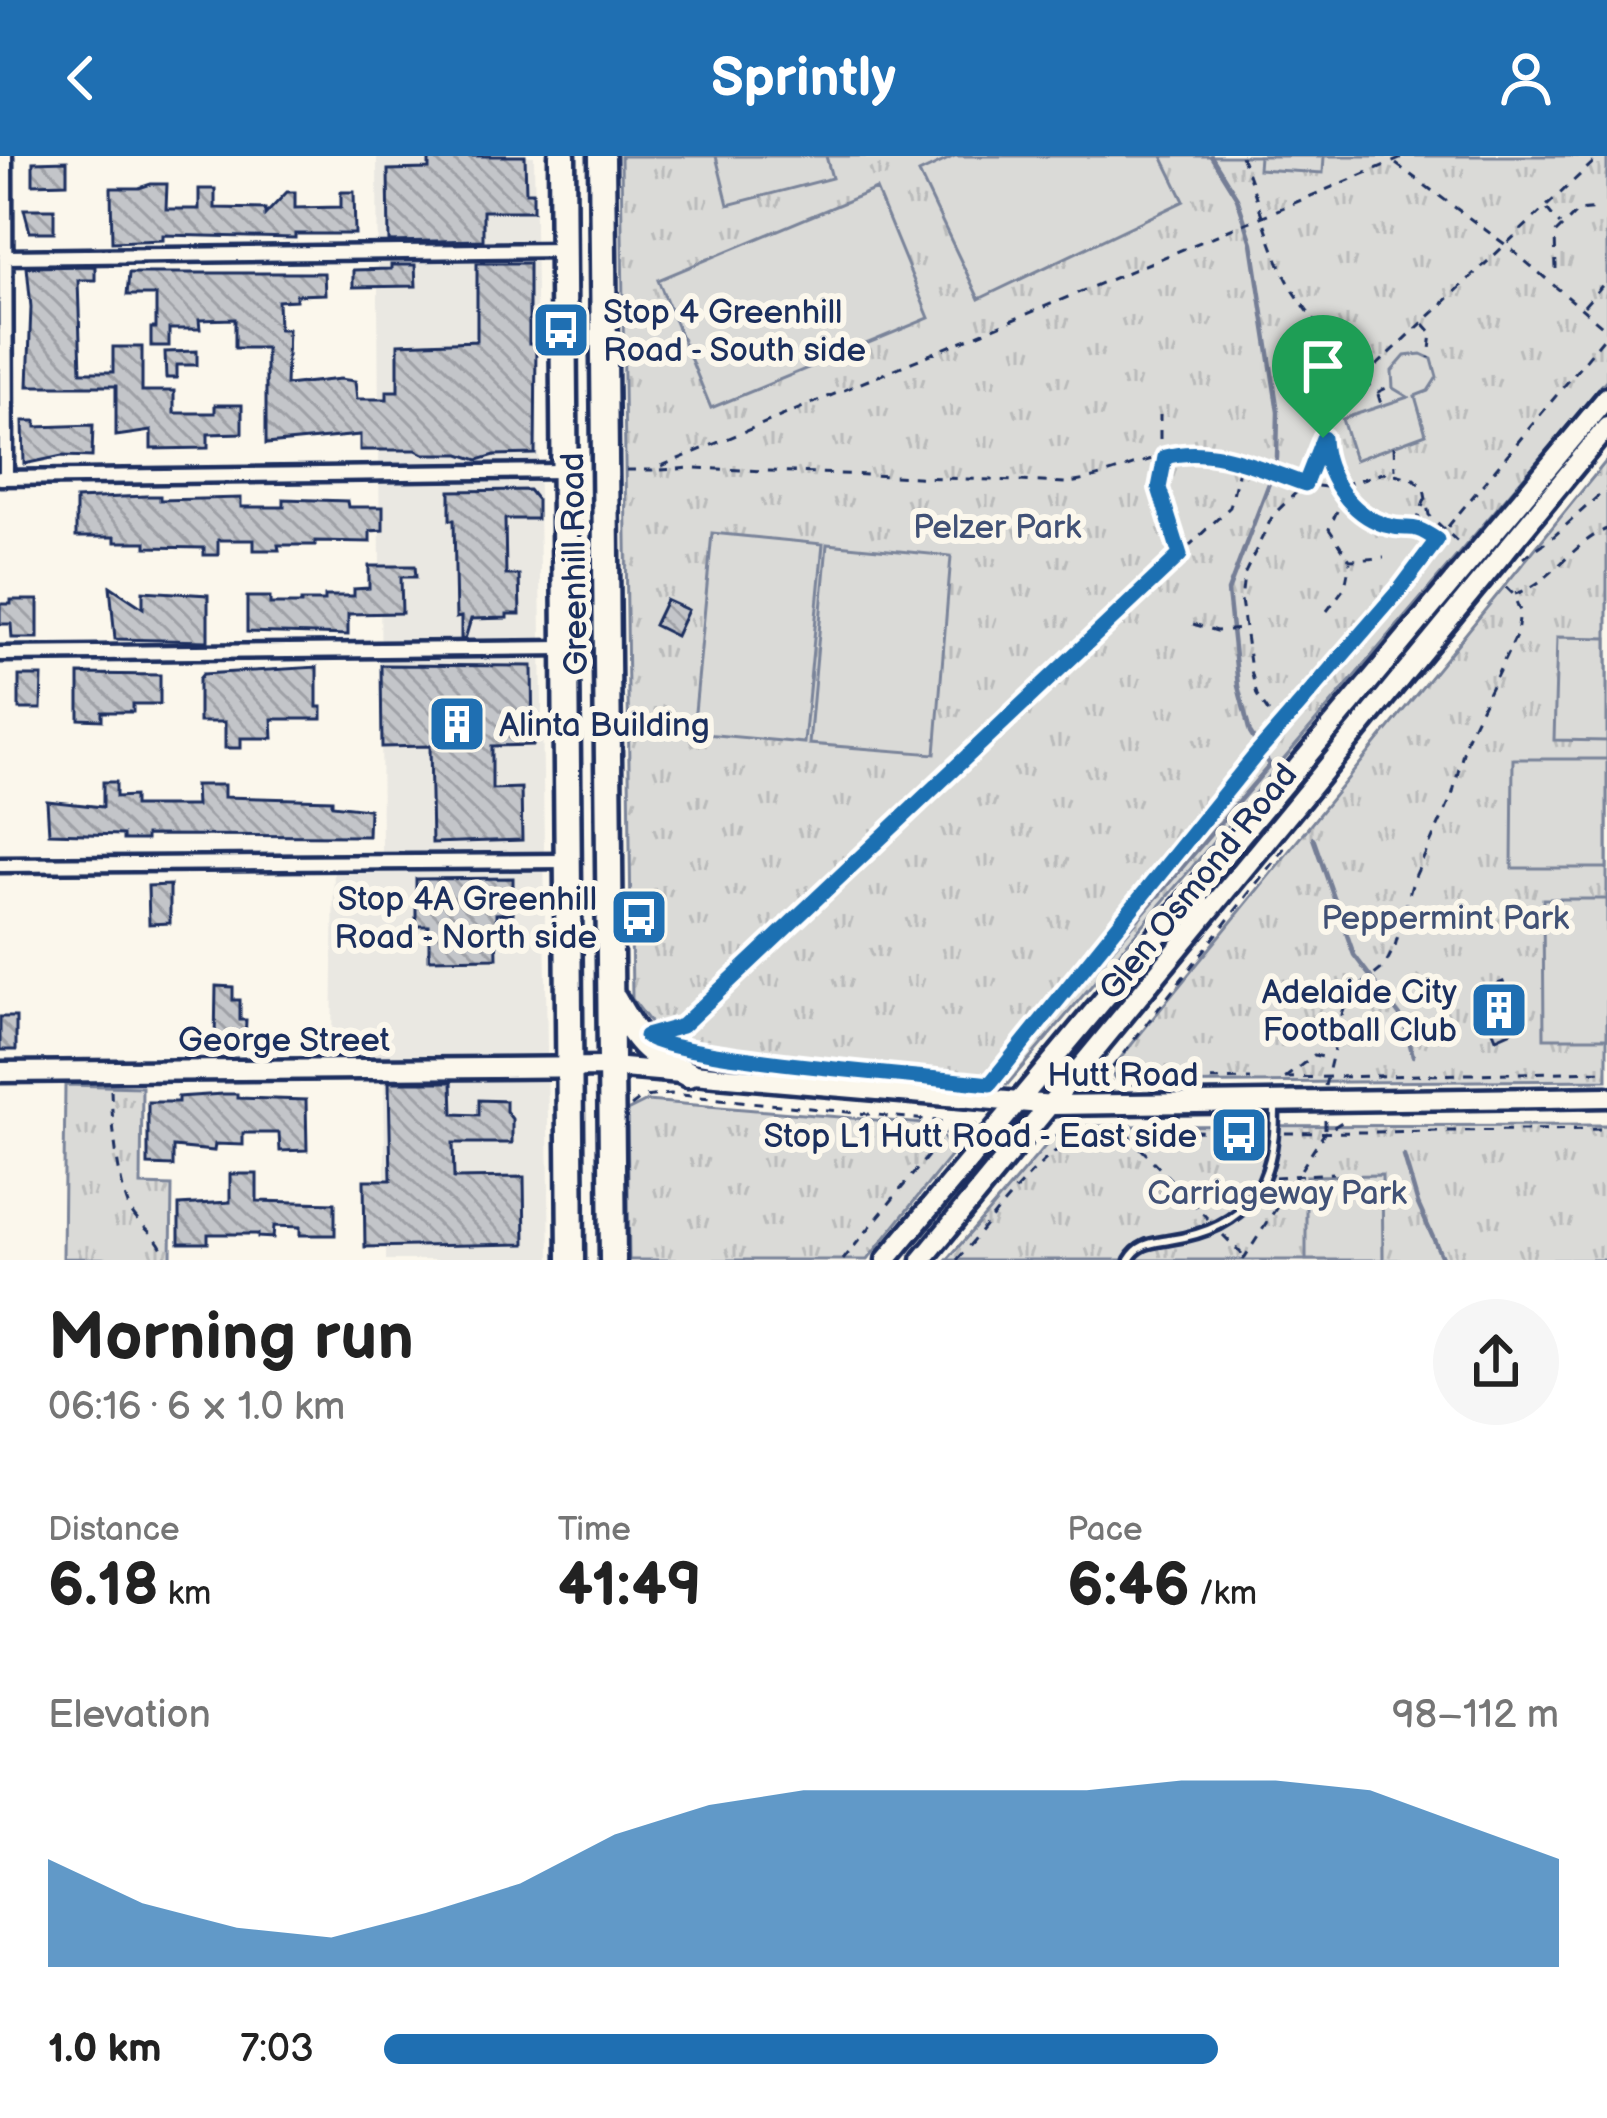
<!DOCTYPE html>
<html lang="en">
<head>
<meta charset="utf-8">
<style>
  body { margin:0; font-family:"Balsamiq Sans",sans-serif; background:#f6f6f6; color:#222; height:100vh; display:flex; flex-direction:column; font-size:45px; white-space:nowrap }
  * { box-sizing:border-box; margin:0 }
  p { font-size:39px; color:#767676 }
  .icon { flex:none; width:66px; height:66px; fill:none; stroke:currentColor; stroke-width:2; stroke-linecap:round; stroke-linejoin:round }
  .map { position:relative; height:1104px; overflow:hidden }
  .drawer { display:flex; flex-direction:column; background:#fff; flex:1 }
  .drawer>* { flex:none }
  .pin { position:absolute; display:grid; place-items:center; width:102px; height:102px; color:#fff; margin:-123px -51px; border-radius:50% 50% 50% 0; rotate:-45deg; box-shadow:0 0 12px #0007 }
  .pin .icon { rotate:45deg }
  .round { display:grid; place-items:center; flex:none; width:126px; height:126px; border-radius:63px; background:#f6f6f6 }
  .head { display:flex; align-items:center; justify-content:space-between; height:204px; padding:0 48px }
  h1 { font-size:66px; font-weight:700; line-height:90px }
  .stats { display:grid; grid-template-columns:repeat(3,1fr); gap:18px; height:204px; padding:12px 48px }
  .stats div { display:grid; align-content:center }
  .stats b { font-size:60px; font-weight:700 }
  .stats small { font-size:33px; font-weight:400 }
  .stats p { font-size:33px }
  .chart { height:336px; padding:24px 48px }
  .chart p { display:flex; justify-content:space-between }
  .chart svg { width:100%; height:216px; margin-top:12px; fill:#1f6fb2; opacity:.7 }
  ul { padding:0 48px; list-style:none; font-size:39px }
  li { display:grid; grid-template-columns:192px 144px 1fr; align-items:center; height:90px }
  li i { height:30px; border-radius:15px; background:#1f6fb2 }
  header { display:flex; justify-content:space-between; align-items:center; height:156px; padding:0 48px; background:#1f6fb2; color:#fff; font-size:54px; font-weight:700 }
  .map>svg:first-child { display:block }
</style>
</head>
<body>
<header><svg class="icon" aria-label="back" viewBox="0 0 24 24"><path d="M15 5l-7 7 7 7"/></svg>Sprintly<svg class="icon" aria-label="person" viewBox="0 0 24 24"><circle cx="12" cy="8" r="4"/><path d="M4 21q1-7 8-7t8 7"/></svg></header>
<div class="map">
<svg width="1607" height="1104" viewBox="0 0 1607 1104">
  <defs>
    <pattern id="park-tufts" width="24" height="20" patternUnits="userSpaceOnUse" patternTransform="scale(3)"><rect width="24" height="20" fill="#dadad7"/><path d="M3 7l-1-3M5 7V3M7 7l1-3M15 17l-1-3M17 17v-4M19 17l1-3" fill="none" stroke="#babbbb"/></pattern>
    <pattern id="building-back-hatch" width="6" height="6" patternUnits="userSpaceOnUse" patternTransform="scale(3)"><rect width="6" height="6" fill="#c3c5c9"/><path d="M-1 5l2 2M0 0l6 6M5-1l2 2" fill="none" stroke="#9ea0a6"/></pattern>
  </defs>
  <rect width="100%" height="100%" fill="#fbf7ec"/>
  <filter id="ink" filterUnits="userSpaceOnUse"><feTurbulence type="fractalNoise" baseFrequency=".00833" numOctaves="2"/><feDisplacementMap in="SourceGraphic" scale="24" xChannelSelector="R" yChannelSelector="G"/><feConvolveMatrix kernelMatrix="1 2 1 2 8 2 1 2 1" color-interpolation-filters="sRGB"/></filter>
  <g filter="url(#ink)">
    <!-- built -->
    <path fill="#eae8e2" d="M377 0H534L550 1104H386L384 907 332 906 334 699H382Z"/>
    <!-- park -->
    <path fill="url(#park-tufts)" stroke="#7a849a" stroke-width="3" d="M621 0H1607V223L1007 929 668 889 632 843Z
      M1607 304V924L1119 928 1110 915Z
      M65 929 142 931 141 1029 172 1030 171 1103 63 1102Z
      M647 945 936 969 953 997 867 1104H629L627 955Z
      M1607 969V1104H947L1054 980 1084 970Z"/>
    <!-- pitch -->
    <path fill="#dadad7" stroke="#7a849a" stroke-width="3" d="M716 0H826L832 22 728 49Z
      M955 0H1162L1184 45 979 143 919 17Z
      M1259 0H1324L1323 17 1258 13Z
      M876 33 929 162 711 252 658 124Z
      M1421 198 1432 203 1437 221 1428 235 1415 240 1426 278 1355 304 1342 263 1408 241 1393 232 1392 215 1405 200Z
      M712 377 823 388 804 587 693 577Z
      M827 388 951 400 935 598 809 588Z
      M1557 481 1607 482V585L1554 584Z
      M1513 603H1607V712H1512Z
      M1543 743H1607V882H1544Z
      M1382 1019 1383 1104H1306V1020Z"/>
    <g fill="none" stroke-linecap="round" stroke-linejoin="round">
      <!-- stream -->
      <path stroke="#747e96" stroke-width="4.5" d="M1313 682 1354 799 1404 865 1413 900
        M1000 923 1270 609 1250 577 1238 530 1228 435 1271 322 1277 302 1278 256 1252 87 1237 42 1211 0
        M1404 1000 1418 1048 1443 1104"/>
    </g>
    <!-- building -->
    <path fill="url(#building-back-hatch)" stroke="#1b2f5e" stroke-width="3" d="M429 0H525L526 36H533V55H483V84L389 86 388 14 429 13Z
      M67 5V27L33 28V6Z
      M151 28H167L166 53H199V33H215V52L265 53V59L287 36H295V52L341 51V36H354L355 78H295V82L163 79V84L112 86 111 32H139Z
      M24 53H54V76H30Z
      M477 107H529V188H536L535 298 495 299 478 304 460 298H424L416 294H360V279L266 288V192H235V163L199 164 200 173H169V190H151V172H156V139H127L129 117H324L325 138 296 139V144L278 145 279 173H288L286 229 340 223 355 225 357 243H387V235H398V188L477 185Z
      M391 109H415L416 130 353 131V114L391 113Z
      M95 110V124H78L81 216H113V191H142V235H174V257H215V249H242V277L208 278V292L151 293V275L116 280V230H28L31 151 27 111Z
      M197 195V209H177V222H166L165 196Z
      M23 265H36V271L93 269 92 301 62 300 24 308Z
      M529 334 537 344V363H505L506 419H519L520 458H507V462L471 463 465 483H461V461L456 462 454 364H450V335Z
      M146 340H160V344L241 342V351H284V343L347 345 348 351H383V374L370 375V386L315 385V389H278L279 394H254V384H218V399H204V392L146 391V386H115V381H76V343Z
      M369 410H415L416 421H401L402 457 348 458V479L247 476V441H270V448H301V445H325V440H354V433L369 432Z
      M110 430 143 452V435L208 439V485L115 483Z
      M11 444H38V482H12L11 468H0V448H11Z
      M666 444 688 454 676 480 654 469Z
      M381 509 532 510 533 589 492 590V633L521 632 522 684 432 687 430 590 382 591Z
      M317 511V551H322V563H272L273 582H241V592H225V566H199V523L203 518Z
      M79 518 160 519V548H133V556H102V564L79 563Z
      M19 520H42L41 553H19Z
      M103 626H116V641L134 640V650H196L195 629H224V641L332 644V649L369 653 368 680 146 679V684H123V679L49 677 47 645 103 651Z
      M513 722V757L496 758 497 802 429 803V770H416V723Z
      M170 729V767L149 768 148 730Z
      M1503 826 1521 871 1496 882 1477 836Z
      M216 830 233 831V844H240V864H246L245 886H215Z
      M0 861H16V894H0Z
      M389 926H452L453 958 479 959V944L506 945V955L512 963V987H453L454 1022 524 1021 525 1088 365 1091 364 1024H391Z
      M223 938H237V942L306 944 307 994 280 995 279 977H243V989L215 988 214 995 173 991V1010L148 1009V946H178V941Z
      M230 1018H257V1045L335 1047V1079H300V1071L274 1070 273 1082 258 1081V1078H208V1087H179V1049L230 1046Z"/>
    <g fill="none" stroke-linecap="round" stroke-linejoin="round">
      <defs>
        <path id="lane" d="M1129 1104C1139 1087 1152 1087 1169 1084 1250 1072 1276 1027 1275 951"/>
        <path id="street" d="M5 0 6 322
          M5 101 562 94
          M0 322 564 315
          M0 498 565 492
          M0 709 567 705"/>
        <path id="secondary" d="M0 916 611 911 1053 949 1607 941
          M886 1104 1607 241
          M922 1104 1607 271"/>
        <path id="highway" d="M562 0 571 1104
          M602 0 613 1104
          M614 843C636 884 646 896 688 918"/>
      </defs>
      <!-- lane casing -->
      <use href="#lane" stroke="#1b2f5e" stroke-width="15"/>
      <!-- street casing -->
      <use href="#street" stroke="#1b2f5e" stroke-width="21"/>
      <!-- secondary casing -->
      <use href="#secondary" stroke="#1b2f5e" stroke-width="27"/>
      <!-- highway casing -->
      <use href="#highway" stroke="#1b2f5e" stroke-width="33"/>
      <!-- path -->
      <path stroke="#1b2f5e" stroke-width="3" stroke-dasharray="9 9" stroke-linecap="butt" d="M1241 0C1258 40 1267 85 1287 123 1301 151 1326 172 1333 204 1336 217 1331 228 1328 240 1319 273 1322 302 1338 330L1387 316 1414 323 1424 333 1429 359 1461 389
        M1396 8 1506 89 1607 174
        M1547 53 1560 69
        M1556 113 1555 78 1578 55 1600 53
        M1584 150 1607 124
        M1424 168 1432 177 1429 202
        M1363 225 1378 236 1393 229
        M1378 238 1382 252
        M1324 259 1600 0
        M1394 290 1395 314
        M1160 301V259
        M1165 302 1159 332 1180 397
        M626 314H652L1407 0
        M660 314 693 312 1067 327C1112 323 1158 291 1203 298 1240 304 1309 337 1338 330 1347 338 1349 348 1357 355 1372 369 1397 374 1415 369L1435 382
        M1337 355 1329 373 1350 404 1384 402
        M1416 368 1425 343
        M1523 402 1553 381 1607 332
        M1403 433 1417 444
        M1515 438C1553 427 1570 388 1607 373
        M1327 455 1345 431 1350 406
        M1193 468 1217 475 1242 473
        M1279 571 1257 539 1251 514 1241 444 1244 419 1273 359 1305 328 1323 284
        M659 876 682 870 1230 351 1241 305
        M680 891 903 918
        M1285 922 1607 915
        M1285 922 1314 899 1327 902
        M1101 926 1285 691
        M1103 926 1251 923
        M991 927C1194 676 1401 428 1607 178
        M1325 930 1343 855 1358 832 1384 811 1395 790 1413 725 1452 640 1467 581 1517 478 1520 455 1513 438 1503 428
        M111 934C112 966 117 1020 128 1049 136 1071 162 1078 165 1104
        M631 950 643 941 671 938 976 969
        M1325 964V976
        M1285 977 1607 973
        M1128 979 1208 1063
        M1275 1021 1333 1017
        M1223 1079 1242 1098
        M843 1104 954 968
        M957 1104C982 1076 1042 994 1075 984 1124 968 1211 977 1263 977
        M1243 1104 1325 976 1347 963"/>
      <!-- lane -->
      <use href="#lane" stroke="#fbf7ec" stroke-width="6"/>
      <!-- street -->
      <use href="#street" stroke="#fbf7ec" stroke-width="12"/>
      <!-- secondary -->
      <use href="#secondary" stroke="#fbf7ec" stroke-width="18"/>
      <!-- highway -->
      <use href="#highway" stroke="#fbf7ec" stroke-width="24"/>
    </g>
  </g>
  <g fill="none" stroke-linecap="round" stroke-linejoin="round" filter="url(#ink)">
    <defs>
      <path id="route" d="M1323 282C1324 319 1350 358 1385 369 1413 377 1408 364 1437 384L1401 432 1254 601 990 928C936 922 673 902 646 880L682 870 1180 399 1159 332 1165 301C1212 288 1261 313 1305 328Z"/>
    </defs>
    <!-- route casing -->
    <use href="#route" stroke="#fff" stroke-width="24"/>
    <!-- route -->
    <use href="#route" stroke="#1f6fb2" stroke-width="15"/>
  </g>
  <!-- icons -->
  <defs>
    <symbol id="bus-square" viewBox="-11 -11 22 22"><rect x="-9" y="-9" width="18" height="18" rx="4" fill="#1f6fb2" stroke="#fbf7ec"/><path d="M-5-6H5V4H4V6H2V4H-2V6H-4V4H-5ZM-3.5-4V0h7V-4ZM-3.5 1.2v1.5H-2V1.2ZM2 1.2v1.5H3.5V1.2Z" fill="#fff"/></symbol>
    <symbol id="building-square" viewBox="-11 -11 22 22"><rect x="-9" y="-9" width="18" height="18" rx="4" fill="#1f6fb2" stroke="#fbf7ec"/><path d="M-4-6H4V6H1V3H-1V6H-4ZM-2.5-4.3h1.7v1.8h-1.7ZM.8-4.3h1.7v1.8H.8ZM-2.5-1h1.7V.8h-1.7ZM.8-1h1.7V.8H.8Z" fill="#fff"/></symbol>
  </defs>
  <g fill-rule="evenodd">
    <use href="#bus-square" x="528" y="141" width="66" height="66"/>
    <use href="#building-square" x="424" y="535" width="66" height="66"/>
    <use href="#bus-square" x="606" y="728" width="66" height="66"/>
    <use href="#building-square" x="1466" y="821" width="66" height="66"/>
    <use href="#bus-square" x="1206" y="946" width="66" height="66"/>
  </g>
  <g text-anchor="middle" stroke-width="12" stroke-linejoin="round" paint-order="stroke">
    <!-- poi labels -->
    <g font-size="33" fill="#1b2f5e" stroke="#fbf7ec" text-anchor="end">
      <text x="603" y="167" text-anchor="start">Stop 4 Greenhill<tspan x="603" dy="38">Road - South side</tspan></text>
      <text x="499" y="580" text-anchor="start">Alinta Building</text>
      <text x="597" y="754">Stop 4A Greenhill<tspan x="597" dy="38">Road - North side</tspan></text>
      <text x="1457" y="847">Adelaide City<tspan x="1457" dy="38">Football Club</tspan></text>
      <text x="1197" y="991">Stop L1 Hutt Road - East side</text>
    </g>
    <!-- park labels -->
    <g font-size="33" fill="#415176" stroke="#fbf7ec">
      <text x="997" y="382">Pelzer Park</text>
      <text x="1445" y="773">Peppermint Park</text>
      <text x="1277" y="1048">Carriageway Park</text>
    </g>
    <!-- street labels -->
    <g font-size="33" fill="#1b2f5e" stroke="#fbf7ec">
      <text transform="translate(573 408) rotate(-91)" y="12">Greenhill Road</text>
      <text transform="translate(1197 725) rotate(-51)" y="12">Glen Osmond Road</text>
      <text x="284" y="895">George Street</text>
      <text x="1123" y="930">Hutt Road</text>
    </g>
  </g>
</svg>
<div class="pin" style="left:1323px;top:282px;background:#1e9e55"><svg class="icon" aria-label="arrive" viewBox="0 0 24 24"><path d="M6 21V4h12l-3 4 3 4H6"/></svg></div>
</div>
<section class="drawer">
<div class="head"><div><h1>Morning run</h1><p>06:16 · 6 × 1.0 km</p></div><a class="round"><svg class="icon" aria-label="share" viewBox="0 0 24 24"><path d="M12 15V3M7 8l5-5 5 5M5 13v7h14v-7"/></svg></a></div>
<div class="stats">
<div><p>Distance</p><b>6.18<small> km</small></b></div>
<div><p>Time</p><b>41:49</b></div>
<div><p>Pace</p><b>6:46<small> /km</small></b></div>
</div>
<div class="chart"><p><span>Elevation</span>98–112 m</p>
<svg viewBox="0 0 160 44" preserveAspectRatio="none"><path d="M0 44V22L10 31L20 36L30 38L40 33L50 27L60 17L70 11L80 8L90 8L100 8L110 8L120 6L130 6L140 8L150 15L160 22V44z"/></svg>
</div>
<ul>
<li><b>1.0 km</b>7:03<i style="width:71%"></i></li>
</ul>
</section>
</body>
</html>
